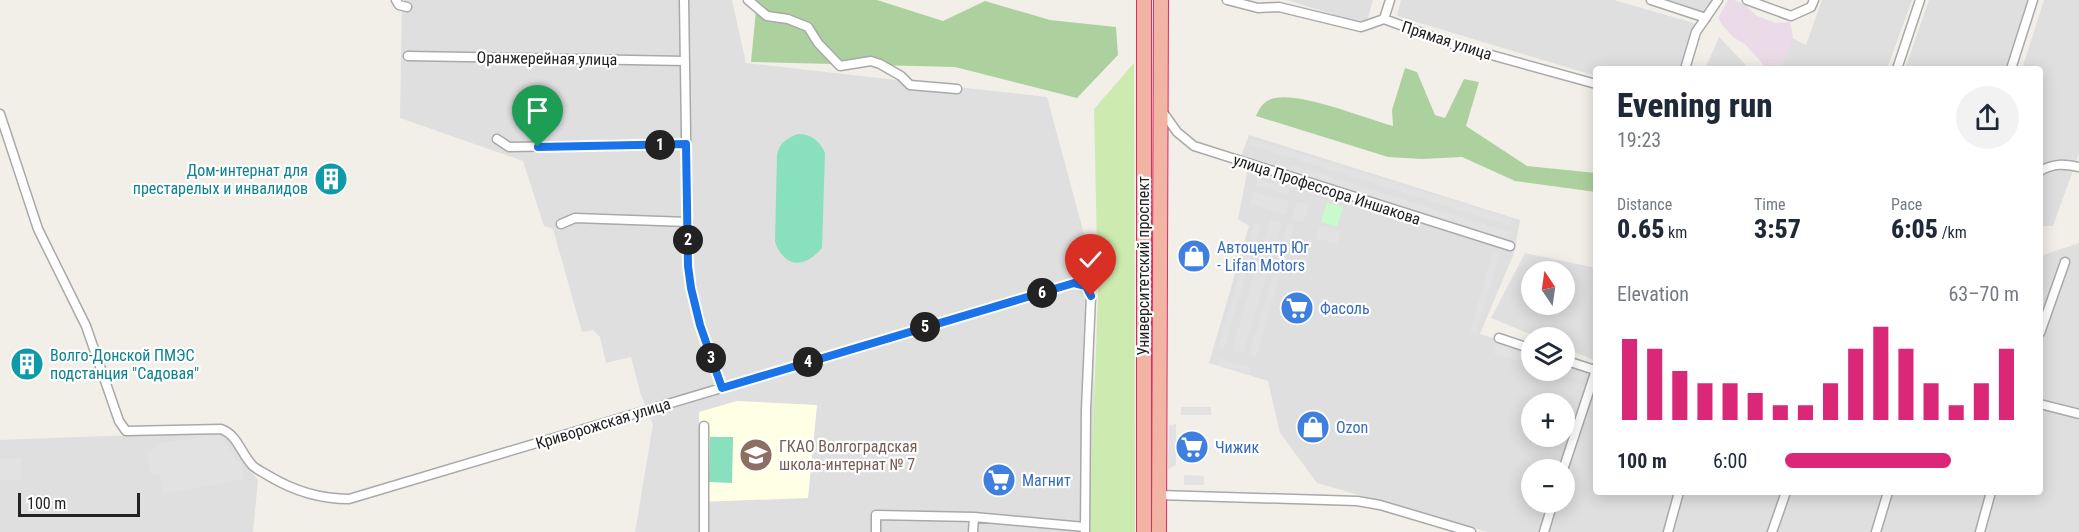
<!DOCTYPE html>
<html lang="en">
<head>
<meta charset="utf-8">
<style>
  body { margin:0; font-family:"Roboto Condensed",sans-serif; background:#f2f2f3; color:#1f2937; height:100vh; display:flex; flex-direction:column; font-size:22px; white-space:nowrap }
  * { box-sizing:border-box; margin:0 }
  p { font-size:20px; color:#747a83 }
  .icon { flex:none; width:33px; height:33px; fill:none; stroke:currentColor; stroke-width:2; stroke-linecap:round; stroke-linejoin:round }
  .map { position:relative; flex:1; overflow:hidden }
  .sheet { position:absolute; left:1593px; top:66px; width:450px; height:429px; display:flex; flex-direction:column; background:#fff; border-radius:6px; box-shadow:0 3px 15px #0003 }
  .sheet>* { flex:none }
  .needle { width:39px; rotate:347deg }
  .buttons { position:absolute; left:1521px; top:261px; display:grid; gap:12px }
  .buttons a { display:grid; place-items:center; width:54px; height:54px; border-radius:50%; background:#fff; box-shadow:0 3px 15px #0003; font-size:30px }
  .scale { position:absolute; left:18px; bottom:15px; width:122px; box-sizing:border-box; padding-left:6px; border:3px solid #222; border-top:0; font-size:16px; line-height:21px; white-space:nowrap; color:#222; -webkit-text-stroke:4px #fff; paint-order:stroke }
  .pin { position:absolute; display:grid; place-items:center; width:51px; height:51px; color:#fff; margin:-62px -26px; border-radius:50% 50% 50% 0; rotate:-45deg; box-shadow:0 0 6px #0007 }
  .pin .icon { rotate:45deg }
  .km { position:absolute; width:30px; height:30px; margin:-15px; border-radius:50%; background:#222; color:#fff; font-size:16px; line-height:30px; text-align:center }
  .round { display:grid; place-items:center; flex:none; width:63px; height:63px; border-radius:32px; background:#f2f2f3 }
  .overview { display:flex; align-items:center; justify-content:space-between; height:102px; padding:0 24px }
  h1 { font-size:33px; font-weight:800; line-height:45px }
  .metrics { display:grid; grid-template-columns:repeat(3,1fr); gap:9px; height:102px; padding:6px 24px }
  .metrics div { display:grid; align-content:center }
  .metrics b { font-size:26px; font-weight:800 }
  .metrics small { font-size:16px; font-weight:400 }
  .metrics p { font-size:16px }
  .chart { height:168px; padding:12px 24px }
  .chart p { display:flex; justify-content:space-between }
  .chart svg { width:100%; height:108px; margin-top:6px; stroke:#db2777; stroke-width:6 }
  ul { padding:0 24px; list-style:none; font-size:20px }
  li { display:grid; grid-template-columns:96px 72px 1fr; align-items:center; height:45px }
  li i { height:15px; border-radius:8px; background:#db2777 }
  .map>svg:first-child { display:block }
</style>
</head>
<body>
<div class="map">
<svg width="2079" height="532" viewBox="0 0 2079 532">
  <rect width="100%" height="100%" fill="#f2efe9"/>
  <!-- residential -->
  <path fill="#e0dfdf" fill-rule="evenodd" d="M402 0H732L746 63 1047 97 1094 271V532H635L653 424 641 395 631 357 606 363 600 337 593 330 582 332 553 229 544 226 523 161 400 118Z
    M1287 0H1373L1366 25Z
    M1401 0H1614L1704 26 1683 69H1596V76L1397 16Z
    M1647 0H1716L1710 19Z
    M1822 0H1912L1887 69H1778L1733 29 1737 9 1806 45Z
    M1929 0H2027L2007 69H1905Z
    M2044 0H2079V154L2053 226H2040V69H2022Z
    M1719 37 1745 64 1748 69H1705Z
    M1249 135 1520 220 1514 253 1480 334 1531 350 1532 370H1564L1565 360 1592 369 1559 469 1532 470V502L1549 503 1539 532H1488L1317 483 1280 433 1268 381 1209 363 1249 226 1238 219 1247 173 1241 156ZM1532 404H1564V436H1532Z
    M2079 243V532H1547L1557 503 1564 502 1565 479 1596 385V492H2040V256Z
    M1525 253 1596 268V361L1565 348 1564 338 1538 337 1491 318ZM1532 272H1564V304H1532Z
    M224 434 258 480 253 532H0V440L106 436Z"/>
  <!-- industrial -->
  <path fill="#ebdbe8" d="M1728 0H1734L1744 4 1757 16 1776 23 1790 22 1793 36 1788 52 1780 68H1766L1746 45 1733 37 1723 26 1718 18Z"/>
  <!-- education -->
  <path fill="#ffffe5" d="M737 401 817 405 808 498 699 502V412Z"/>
  <!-- grass -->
  <path fill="#cdebb0" d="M1134 63 1135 532H1089L1098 294 1094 109Z"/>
  <!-- forest -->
  <path fill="#add19e" d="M757 0H877L943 21 985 1 1050 20 1116 27 1118 55 1077 98 955 67 751 62Z
    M1405 68 1417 72 1435 115 1445 118 1464 79 1479 82 1466 126 1527 166 1596 173V192L1515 181 1462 157 1422 159 1388 157 1256 116C1260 107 1264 100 1275 98 1304 93 1363 118 1393 126L1392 110Z"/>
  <!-- park -->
  <path fill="#c8facc" d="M1327 202 1343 207 1337 227 1321 222Z"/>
  <!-- pitch -->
  <path fill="#88e0be" d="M798 134C811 134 820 141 825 153L822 248C805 268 785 269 775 242L777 155C780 142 786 139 798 134Z
    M710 437H733L732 483 709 482Z"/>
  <!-- parking -->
  <path fill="#e2e2e2" d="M1250 138 1512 219 1510 226 1248 144Z
    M1291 165 1512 233 1508 243 1288 176Z
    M1258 179 1289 189 1288 195 1256 185Z
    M1254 191 1289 202 1286 215 1250 204Z
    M1297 201 1309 204 1303 222 1292 219Z
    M1270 220 1282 223 1243 354 1232 350Z
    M1255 222 1261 224 1224 348 1218 347Z
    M1288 223 1295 225 1256 357 1249 355Z
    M1320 226 1341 231 1337 244 1316 238Z
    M1493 251 1500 253 1476 334 1470 332Z
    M1496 342 1531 353V365L1493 353Z
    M1219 358 1251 368 1249 374 1217 365Z
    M1569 365 1587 370 1583 381 1566 376Z
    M1181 407H1211V415H1181Z
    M1176 424V465L1168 469 1169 426Z
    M220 435 241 465 244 479 163 494 160 474H151L147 454 161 443Z
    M0 458H21V480H0Z
    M1184 475 1204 476V485H1184Z"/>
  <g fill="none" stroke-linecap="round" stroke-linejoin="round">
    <defs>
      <path id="minor" d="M396 0 399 5 407 7
        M684 0 688 266C693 309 708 348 722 388
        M748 0 767 16 788 19 808 27 818 43 840 66 871 61 880 64 901 76 910 85 957 89
        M1227 0 1258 8 1279 7 1361 27 1384 19 1455 45 1596 84
        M1651 0 1706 18
        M1747 0 1791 16 1811 7 1814 0
        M1384 19 1390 0
        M408 56 685 61
        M1685 69 1696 32 1718 0
        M1897 69 1920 0
        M2011 69 2033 0
        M1162 111 1177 132 1194 146 1510 246
        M0 114 38 229 86 326 119 421 126 431 221 429C238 435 241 454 253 466 258 470 264 473 269 476 294 491 320 499 349 499L1074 283 1086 286 1091 296 1086 410 1085 532
        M497 139 509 147 686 144
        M2040 171C2054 163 2064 164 2079 167
        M561 224 575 218 688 222
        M2040 333 2065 262
        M1499 338 1532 349
        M1564 360 1595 370
        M2040 404 2079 414
        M704 426V532
        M1563 470 1596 370
        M1159 495 1357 501 1380 505 1471 532
        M876 532V515L974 517 1085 527
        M973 532 974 517
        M1544 532 1553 502
        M1668 532 1679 492
        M1772 532 1786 492
        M1876 532 1888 492
        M1980 532 1991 492"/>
      <path id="trunk" d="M1144 532V0
        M1159 532 1161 0"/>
    </defs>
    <!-- minor casing -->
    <use href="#minor" stroke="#a9a9a9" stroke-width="11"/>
    <!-- trunk casing -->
    <use href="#trunk" stroke="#dc2a67" stroke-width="16"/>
    <!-- minor -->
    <use href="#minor" stroke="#fff" stroke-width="8"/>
    <!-- trunk -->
    <use href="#trunk" stroke="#f2b4a3" stroke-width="14"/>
  </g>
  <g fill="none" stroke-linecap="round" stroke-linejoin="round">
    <defs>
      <path id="route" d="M538 147 686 144 688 266 691 288 700 325 722 388 1074 283 1086 286 1091 296"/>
    </defs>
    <!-- route casing -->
    <use href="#route" stroke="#fff" stroke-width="12"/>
    <!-- route -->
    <use href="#route" stroke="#1a73e8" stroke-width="8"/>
  </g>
  <!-- icons -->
  <defs>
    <symbol id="building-disc" viewBox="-11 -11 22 22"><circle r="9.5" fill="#0f9aa8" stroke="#fff"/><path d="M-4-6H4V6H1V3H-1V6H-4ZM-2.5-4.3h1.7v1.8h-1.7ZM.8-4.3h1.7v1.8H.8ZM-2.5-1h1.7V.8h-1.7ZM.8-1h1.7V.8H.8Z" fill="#fff"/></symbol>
    <symbol id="shop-disc" viewBox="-11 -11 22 22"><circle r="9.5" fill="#3f7fe0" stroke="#fff"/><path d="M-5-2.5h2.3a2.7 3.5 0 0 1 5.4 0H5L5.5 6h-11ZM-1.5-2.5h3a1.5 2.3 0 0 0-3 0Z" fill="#fff"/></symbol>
    <symbol id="supermarket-disc" viewBox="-11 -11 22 22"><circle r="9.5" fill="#3f7fe0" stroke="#fff"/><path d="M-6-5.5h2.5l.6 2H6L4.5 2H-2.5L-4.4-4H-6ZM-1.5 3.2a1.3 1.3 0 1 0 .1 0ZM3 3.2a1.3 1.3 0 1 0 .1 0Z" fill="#fff"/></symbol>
    <symbol id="school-disc" viewBox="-11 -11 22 22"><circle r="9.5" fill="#8d6e63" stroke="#fff"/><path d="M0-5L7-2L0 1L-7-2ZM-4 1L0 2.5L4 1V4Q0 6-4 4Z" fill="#fff"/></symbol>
  </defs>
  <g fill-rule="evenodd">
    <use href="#building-disc" x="312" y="160" width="38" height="38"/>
    <use href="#shop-disc" x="1175" y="237" width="38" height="38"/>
    <use href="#supermarket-disc" x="1278" y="289" width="38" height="38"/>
    <use href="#building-disc" x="8" y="345" width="38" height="38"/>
    <use href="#shop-disc" x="1294" y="408" width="38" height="38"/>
    <use href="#supermarket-disc" x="1173" y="428" width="38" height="38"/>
    <use href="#school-disc" x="737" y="436" width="38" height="38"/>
    <use href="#supermarket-disc" x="980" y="461" width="38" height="38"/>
  </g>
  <g text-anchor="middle" stroke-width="4.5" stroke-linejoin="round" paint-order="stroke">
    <!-- street labels -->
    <g font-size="16" fill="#222" stroke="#fff">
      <text transform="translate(1447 40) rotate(18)" y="6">Прямая улица</text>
      <text transform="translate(547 58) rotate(1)" y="6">Оранжерейная улица</text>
      <text transform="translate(1327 189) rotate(18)" y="6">улица Профессора Иншакова</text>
      <text transform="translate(1143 266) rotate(-90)" y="6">Университетский проспект</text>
      <text transform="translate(603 423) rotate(-17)" y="6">Криворожская улица</text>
    </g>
    <!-- culture labels -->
    <g font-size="16" fill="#0d838f" stroke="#fff" text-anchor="end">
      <text x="308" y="176">Дом-интернат для<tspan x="308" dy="18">престарелых и инвалидов</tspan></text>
      <text x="50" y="361" text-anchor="start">Волго-Донской ПМЭС<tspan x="50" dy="18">подстанция "Садовая"</tspan></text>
    </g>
    <!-- shop labels -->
    <g font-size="16" fill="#366cbe" stroke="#fff" text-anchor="start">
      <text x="1217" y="253">Автоцентр Юг<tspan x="1217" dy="18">- Lifan Motors</tspan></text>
      <text x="1320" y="314">Фасоль</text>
      <text x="1336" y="433">Ozon</text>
      <text x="1215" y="453">Чижик</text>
      <text x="1022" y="486">Магнит</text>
    </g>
    <!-- education labels -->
    <g font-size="16" fill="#785e54" stroke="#fff" text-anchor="start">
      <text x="779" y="452">ГКАО Волгоградская<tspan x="779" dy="18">школа-интернат № 7</tspan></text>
    </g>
  </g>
</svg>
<div class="buttons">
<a><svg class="needle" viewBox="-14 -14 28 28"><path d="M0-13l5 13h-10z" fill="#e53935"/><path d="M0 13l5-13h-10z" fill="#747a83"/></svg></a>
<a><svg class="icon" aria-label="layers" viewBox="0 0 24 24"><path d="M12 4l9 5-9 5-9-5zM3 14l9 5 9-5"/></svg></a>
<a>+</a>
<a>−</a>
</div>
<div class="scale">100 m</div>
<div class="pin" style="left:538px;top:147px;background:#1e9e55"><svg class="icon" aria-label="arrive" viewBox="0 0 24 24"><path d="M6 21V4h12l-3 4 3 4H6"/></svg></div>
<div class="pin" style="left:1091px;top:296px;background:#d93025"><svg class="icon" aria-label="check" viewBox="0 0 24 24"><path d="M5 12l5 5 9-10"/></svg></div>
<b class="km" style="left:660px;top:145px">1</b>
<b class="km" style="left:688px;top:240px">2</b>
<b class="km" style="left:711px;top:358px">3</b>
<b class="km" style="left:808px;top:362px">4</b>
<b class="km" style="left:925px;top:327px">5</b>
<b class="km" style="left:1042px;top:293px">6</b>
<section class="sheet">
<div class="overview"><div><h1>Evening run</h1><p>19:23</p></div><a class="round"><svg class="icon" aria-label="share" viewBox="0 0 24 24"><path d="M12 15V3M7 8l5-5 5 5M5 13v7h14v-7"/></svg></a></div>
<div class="metrics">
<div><p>Distance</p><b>0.65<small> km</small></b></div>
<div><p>Time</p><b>3:57</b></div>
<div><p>Pace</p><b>6:05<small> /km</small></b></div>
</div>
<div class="chart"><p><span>Elevation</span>63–70 m</p>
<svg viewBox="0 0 160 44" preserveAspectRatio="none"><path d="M5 44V11M15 44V15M25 44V24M35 44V29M45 44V29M55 44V33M65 44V38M75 44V38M85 44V29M95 44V15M105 44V6M115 44V15M125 44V29M135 44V38M145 44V29M155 44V15"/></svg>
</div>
<ul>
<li><b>100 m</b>6:00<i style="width:71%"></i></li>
</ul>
</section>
</div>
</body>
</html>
